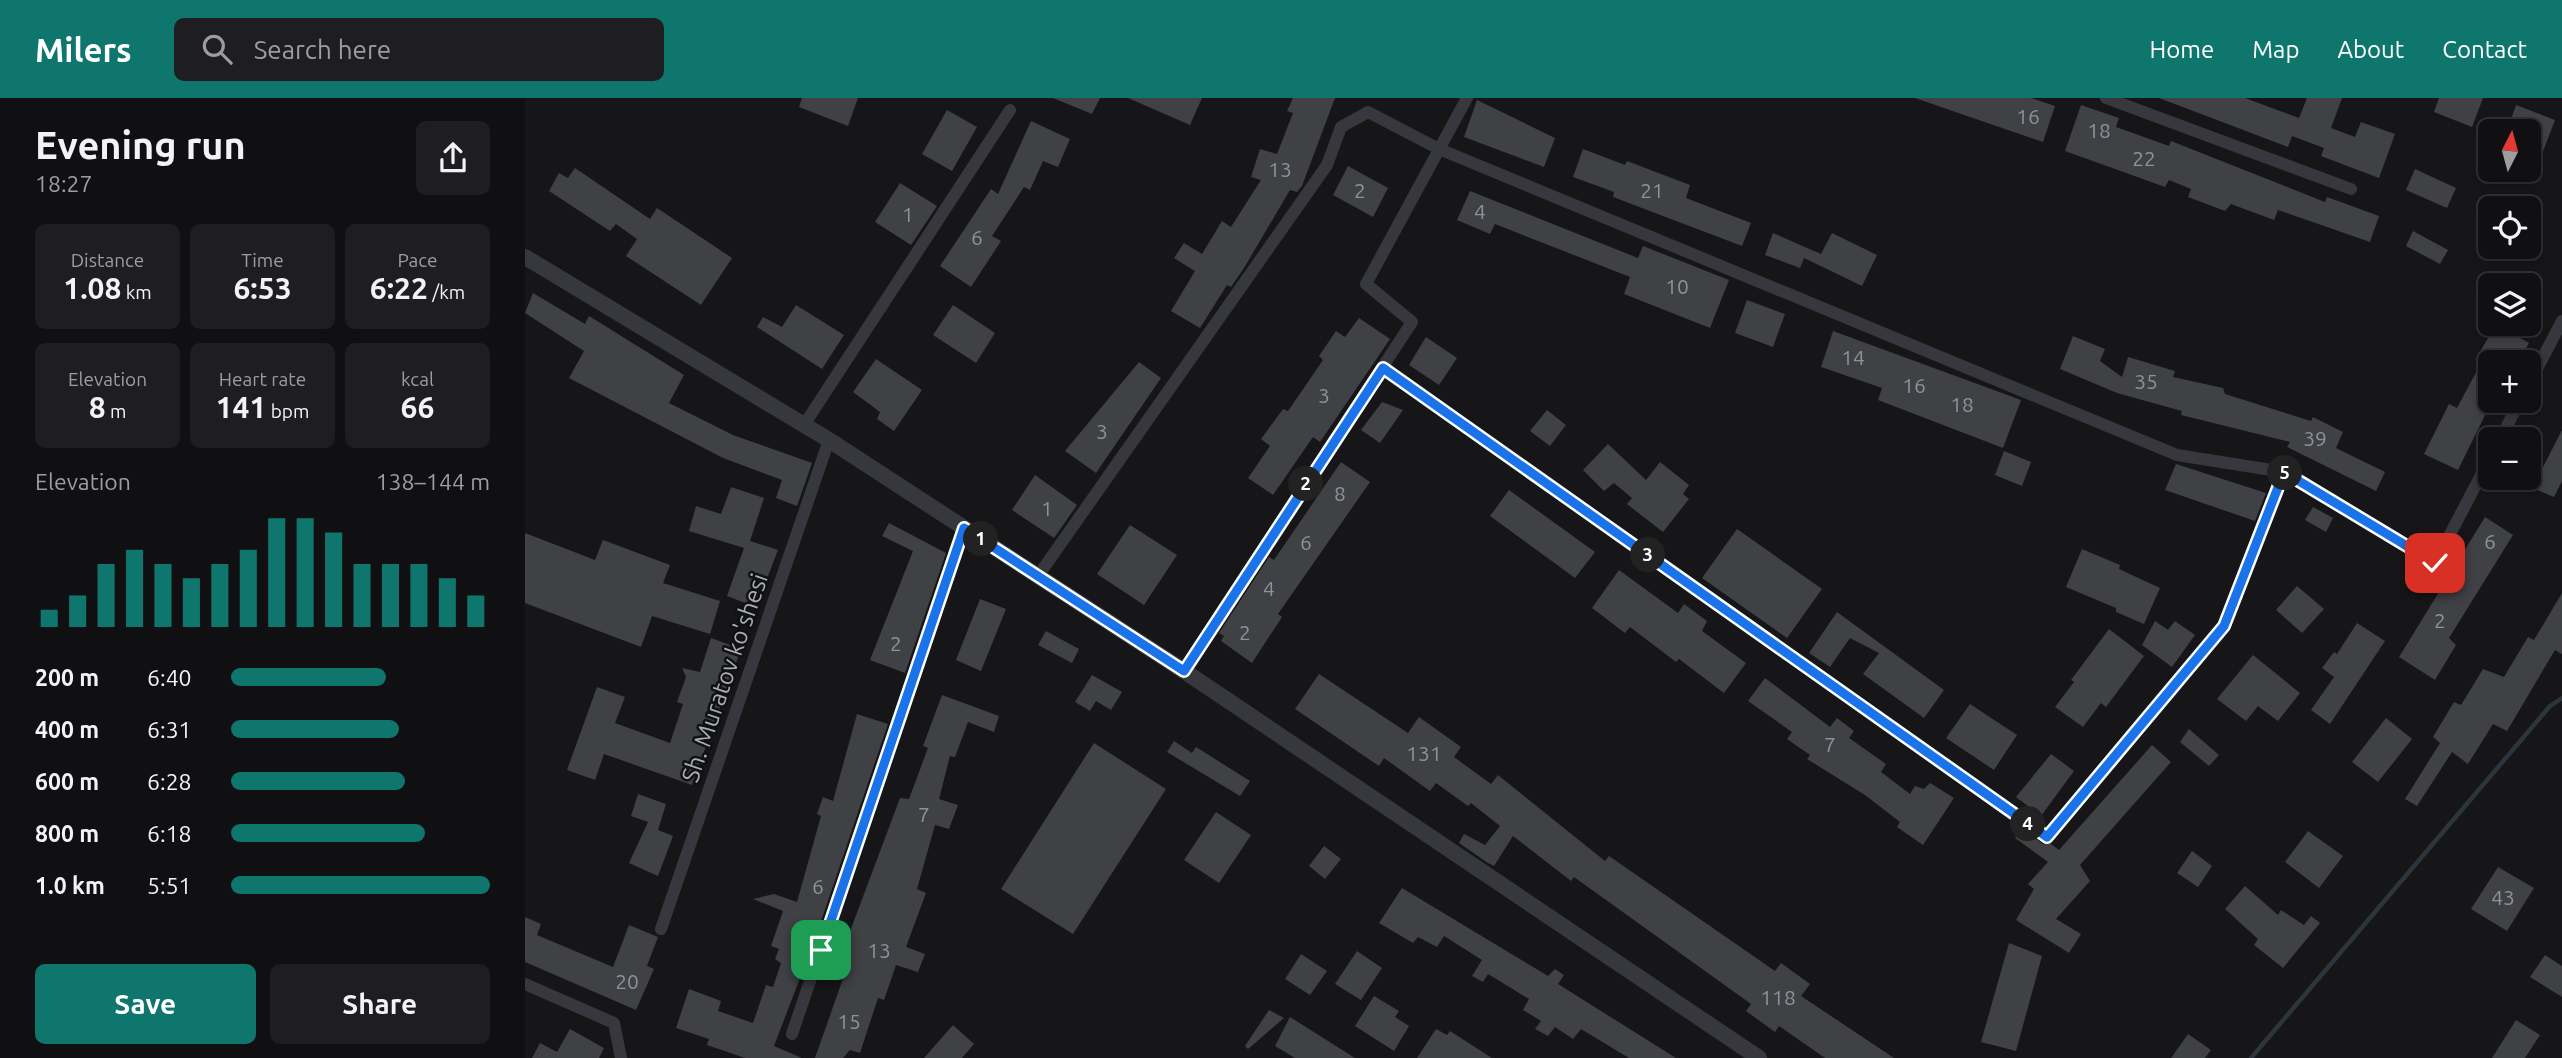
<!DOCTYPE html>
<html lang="en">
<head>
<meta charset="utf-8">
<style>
  body { margin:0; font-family:Ubuntu,sans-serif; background:#1e1e20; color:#f1f3f6; height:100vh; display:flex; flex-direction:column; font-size:26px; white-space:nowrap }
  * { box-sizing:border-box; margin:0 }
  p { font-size:23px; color:#9c9d9f }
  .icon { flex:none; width:38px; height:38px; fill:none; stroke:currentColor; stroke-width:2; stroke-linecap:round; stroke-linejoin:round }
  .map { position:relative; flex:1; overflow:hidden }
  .side { display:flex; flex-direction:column; background:#101012; width:525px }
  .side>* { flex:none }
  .needle { width:46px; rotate:6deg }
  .controls { position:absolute; left:1953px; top:21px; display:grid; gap:14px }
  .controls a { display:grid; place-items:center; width:63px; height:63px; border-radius:10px; background:#101012; box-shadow:0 4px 10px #0003,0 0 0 2px #303032; font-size:35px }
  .pin { position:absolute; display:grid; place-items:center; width:60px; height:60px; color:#fff; margin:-30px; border-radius:14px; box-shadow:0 4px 10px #0006 }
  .km { position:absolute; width:35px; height:35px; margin:-18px; border-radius:50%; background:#222; color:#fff; font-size:19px; line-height:35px; text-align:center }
  .round { display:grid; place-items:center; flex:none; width:74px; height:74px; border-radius:10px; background:#1e1e20 }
  .summary { display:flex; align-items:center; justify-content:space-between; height:119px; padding:0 35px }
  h1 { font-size:38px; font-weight:600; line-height:52px }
  .stats { display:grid; grid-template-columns:repeat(3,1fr); gap:10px; height:119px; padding:7px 35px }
  .stats div { display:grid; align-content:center; border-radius:10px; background:#1e1e20; text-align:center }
  .stats b { font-size:30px; font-weight:600 }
  .stats small { font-size:19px; font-weight:400 }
  .stats p { font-size:19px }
  .chart { height:196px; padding:14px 35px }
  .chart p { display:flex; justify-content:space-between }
  .chart svg { width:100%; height:126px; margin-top:7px; stroke:#0f766e; stroke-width:6 }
  .button { display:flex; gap:14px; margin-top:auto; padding:14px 35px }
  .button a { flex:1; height:80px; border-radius:10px; background:#0f766e; color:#fff; font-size:28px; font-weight:600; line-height:80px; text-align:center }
  .button a+a { background:#1e1e20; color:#f1f3f6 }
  ul { padding:0 35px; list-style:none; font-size:23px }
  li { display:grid; grid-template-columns:112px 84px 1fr; align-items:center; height:52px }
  li i { height:18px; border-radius:9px; background:#0f766e }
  header { display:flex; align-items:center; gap:42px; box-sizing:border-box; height:98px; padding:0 35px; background:#0f766e; color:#fff }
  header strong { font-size:33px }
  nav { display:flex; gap:38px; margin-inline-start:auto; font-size:24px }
  .search { width:490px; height:63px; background:#1e1e20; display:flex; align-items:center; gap:18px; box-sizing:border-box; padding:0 24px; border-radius:10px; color:#9c9d9f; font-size:26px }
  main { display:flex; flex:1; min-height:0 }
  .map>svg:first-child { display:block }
</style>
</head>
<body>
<header>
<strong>Milers</strong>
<div class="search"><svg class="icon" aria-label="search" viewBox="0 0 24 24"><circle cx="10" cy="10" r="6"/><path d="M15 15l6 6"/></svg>Search here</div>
<nav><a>Home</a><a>Map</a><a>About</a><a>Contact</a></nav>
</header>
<main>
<section class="side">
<div class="summary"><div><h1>Evening run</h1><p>18:27</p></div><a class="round"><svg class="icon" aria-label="share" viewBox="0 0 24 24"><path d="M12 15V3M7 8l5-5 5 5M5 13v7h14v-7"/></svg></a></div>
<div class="stats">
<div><p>Distance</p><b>1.08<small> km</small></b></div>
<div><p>Time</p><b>6:53</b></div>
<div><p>Pace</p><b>6:22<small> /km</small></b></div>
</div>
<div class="stats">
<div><p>Elevation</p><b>8<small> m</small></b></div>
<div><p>Heart rate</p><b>141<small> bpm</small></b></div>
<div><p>kcal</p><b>66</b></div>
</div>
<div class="chart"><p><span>Elevation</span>138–144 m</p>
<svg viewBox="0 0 160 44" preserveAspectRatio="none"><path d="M5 44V38M15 44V33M25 44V22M35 44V17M45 44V22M55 44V27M65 44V22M75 44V17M85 44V6M95 44V6M105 44V11M115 44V22M125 44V22M135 44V22M145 44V27M155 44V33"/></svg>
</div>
<ul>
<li><b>200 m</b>6:40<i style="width:60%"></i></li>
<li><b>400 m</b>6:31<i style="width:65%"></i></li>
<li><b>600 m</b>6:28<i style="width:67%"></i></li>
<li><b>800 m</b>6:18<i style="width:75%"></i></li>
<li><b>1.0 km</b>5:51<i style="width:100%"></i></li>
</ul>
<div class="button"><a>Save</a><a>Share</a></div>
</section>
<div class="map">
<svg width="2037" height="960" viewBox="0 0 2037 960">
  <rect width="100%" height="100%" fill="#161618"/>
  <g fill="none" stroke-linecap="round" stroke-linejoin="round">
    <!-- stream -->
    <path stroke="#2c353c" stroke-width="4.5" d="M1726 960 2025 608 2037 600"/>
  </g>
  <!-- building -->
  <path fill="#404145" d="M277 0H333L323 28 274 9Z
    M528 0H575L567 16Z
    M603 0H677L665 27Z
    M768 0H810L777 88 772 94 765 92 719 170 706 189 702 187 675 230 646 213 670 173 649 160 659 145 677 156 697 123 706 129 736 82 726 79 735 51 752 56 768 15 762 13Z
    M1390 0H1506L1530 8 1518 44Z
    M1634 0H1720L1774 20 1782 0H1817L1806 30 1830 39 1836 24 1870 36 1854 80 1796 58 1799 50 1767 38 1763 49Z
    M1914 0H1958L1947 29 1909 14Z
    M952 2 1030 40 1019 69 939 39Z
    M1556 7 1594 20 1591 29 1644 48 1646 43 1800 104 1802 99 1854 118 1845 144 1753 112 1749 122 1706 106 1700 113 1663 99 1666 91 1644 82 1640 89 1540 53Z
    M1991 7 2030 22 2017 56 2004 51V33H1982Z
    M422 12 452 29 427 73 397 56Z
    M506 23 545 41 533 69 518 63 505 92 499 89 467 138 476 143 446 189 415 168 466 91 473 96Z
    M1058 51 1100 67 1102 63 1165 87 1161 100 1226 125 1217 148 1088 99 1089 94 1048 79Z
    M823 68 863 90 848 119 808 97Z
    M50 70 125 121 132 110 207 160 176 207 101 158 112 141 91 126 85 133 24 93 34 75 43 80Z
    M1890 71 1931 90 1922 110 1881 92Z
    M375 85 412 108 386 147 350 124Z
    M945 93 1113 160 1118 148 1204 182 1185 230 1099 196 1105 179 970 126 965 136 932 122Z
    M1888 133 1923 152 1915 166 1881 148Z
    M1248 135 1296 156 1307 135 1352 157 1337 188 1279 160 1275 170 1240 157Z
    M8 195 60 226 64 218 159 277 144 305 208 337 287 365 272 408 251 400 257 382 198 360 44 280 59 253 0 215Z
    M1222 202 1260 216 1248 249 1210 235Z
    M271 207 319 237 297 271 232 229 238 219 257 229Z
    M428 207 470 235 451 265 408 237Z
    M834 220 865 241 795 344 788 339 748 397 723 380 745 348 736 341 758 311 763 313 798 262 794 258 811 233 820 239Z
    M1971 226 2004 245 1993 264H1965V307L1933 372 1899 356 1924 306 1932 310 1956 265 1951 261Z
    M1308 233 1496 302 1478 350 1353 302 1357 290 1296 269Z
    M1548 238 1580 251 1575 263 1597 279 1603 259 1650 273 1648 279 1698 290 1700 296 1786 323 1788 319 1818 334 1811 350 1860 374 1851 393 1762 349 1765 344 1656 317 1657 313 1592 295 1535 271Z
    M901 239 932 260 914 287 884 267Z
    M351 261 397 292 369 333 352 321 355 314 328 294Z
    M614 264 636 280 571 375 540 353Z
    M857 304 878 312 855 345 836 332Z
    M1022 312 1041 327 1025 348 1005 333Z
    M2037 332V383L2029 399 2012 392 2018 379 2014 377Z
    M1083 346 1121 382 1135 364 1164 387 1158 396 1164 401 1138 434 1102 406 1107 400 1089 385 1079 393 1058 372Z
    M1479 353 1506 364 1497 388 1470 377Z
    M816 364 845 384 753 516 757 519 727 565 696 543 699 538 694 535 744 459 749 462Z
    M1651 366 1741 395 1730 423 1640 392Z
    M510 377 552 407 529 440 487 412Z
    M206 389 239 400 225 443 253 452 231 509 202 498 219 450 164 433 171 408 196 416Z
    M984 392 1070 454 1050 480 965 418Z
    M1788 409 1808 420 1801 434 1780 422Z
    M1960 419 1988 437 1924 540 1931 547 1910 582 1874 559Z
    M364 425 421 455 380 575 345 562 388 453 357 438Z
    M605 427 652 457 619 507 572 476Z
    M1212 431 1297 491 1262 540 1177 480Z
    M0 435 70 462 78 442 145 467 138 485 195 503 185 536 127 518 116 549 0 505Z
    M1557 451 1595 467 1594 471 1635 490 1619 526 1591 514V510L1541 489Z
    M1094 472 1153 515 1159 506 1182 523 1177 533 1221 565 1199 595 1154 561 1151 564 1105 529 1100 535 1067 510Z
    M1772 488 1799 511 1777 535 1751 512Z
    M2037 495V556L2030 552 1982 633 1968 626 1943 666 1927 654 1892 708 1880 701 1915 645 1908 639 1929 604 1936 607 1958 571 1979 579 2003 539 2009 542Z
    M455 501 481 511 456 573 431 562Z
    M1312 514 1419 592 1399 620 1338 576 1354 555 1325 540 1305 569 1284 555Z
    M1630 523 1643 532 1650 523 1670 537 1647 569 1617 547Z
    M1832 525 1860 543 1805 626 1786 612 1809 579 1797 570 1809 554 1812 556Z
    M1584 531 1619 558 1581 609 1576 605 1558 629 1530 609 1549 584 1546 582Z
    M521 533 554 551 547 565 513 547Z
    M186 540 216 551 167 687 79 656 70 682 42 672 72 589 100 599 90 625 145 645 158 606 152 604 161 579 157 570 175 574Z
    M1728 557 1775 595 1753 623 1733 608 1721 623 1692 601Z
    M794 576 883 635 894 619 936 649 929 659 966 686 973 677 1080 763 1084 758 1250 873 1256 865 1285 886 1276 898 1369 960H1300L1254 928 1250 934 1221 913 1226 906 1049 779 1046 783 988 738 969 768 963 765 934 745 939 736 960 747 975 728 946 705 943 708 911 685 905 693 859 660 854 668 770 611Z
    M567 577 597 594 586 612 571 603 565 613 550 604Z
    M1240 580 1305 629 1312 620 1329 633 1324 640 1361 666 1356 674 1385 696 1390 688 1399 691 1405 685 1429 700 1398 747 1372 729 1375 724 1340 697 1282 661 1285 657 1262 641 1267 634 1223 603Z
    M417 597 474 618 469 634 443 624 430 659 425 658 414 701 433 707 424 731 410 727 392 791 401 795 381 849 400 856 393 874 371 867 359 902 353 900 335 955 325 952 318 960H290L321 872 312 868 375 700 384 701 403 650 398 648Z
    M1445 606 1492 637 1469 672 1421 640Z
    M332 616 363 626 290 841 249 948 277 960H220L182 947 184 941 151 930 164 891 196 903 193 913 228 925 241 887 248 889 256 865 250 861 254 851 246 848 258 813 228 801 249 796 272 804 296 718 292 716 298 699 308 703Z
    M1861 620 1887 641 1853 684 1827 664Z
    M1664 631 1694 657 1684 668 1655 644Z
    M649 643 667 655 671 649 725 683 715 698 642 654Z
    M569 645 641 691 548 836 476 791Z
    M1627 647 1646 664 1555 767 1565 783 1531 821 1556 836 1544 855 1491 822 1509 791 1503 786 1523 764 1490 740 1496 731 1518 746H1526L1534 752Z
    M1526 656 1549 673 1516 718 1491 699Z
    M113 696 141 706 133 732 148 738 133 778 104 765 123 724 106 718Z
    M691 714 726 737 694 785 659 762Z
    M1783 733 1818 758 1794 790 1760 764Z
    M799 748 816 761 800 781 784 768Z
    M1667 753 1687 768 1673 789 1652 775Z
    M1973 769 2009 790 1982 833 1946 811Z
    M1720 788 1753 817 1756 812 1779 827 1786 818 1795 825 1758 870 1729 847 1733 841 1700 811Z
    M877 790 1023 878 1030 871 1039 877 1033 886 1151 960H1104L1056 931 1048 941 1030 929 1023 938 1010 931 1016 923 998 912 1004 901 963 876 958 884 947 878 957 862 919 838 912 849 893 839 888 845 854 825Z
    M0 819 16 826 12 837 88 869 104 827 133 839 122 868 129 871 111 912 0 864Z
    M1484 845 1517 858 1491 953 1456 944Z
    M832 853 857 870 836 902 810 886Z
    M776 856 802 873 785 897 760 881Z
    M2020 857 2037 868V899L2005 879Z
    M849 898 874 913 870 919 884 928 869 953 830 928Z
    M744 912 759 920 723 951 720 948Z
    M765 919 830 960H770L750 948Z
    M1991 922 2015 937 2000 960H1967Z
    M428 927 449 946 437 960H399Z
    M45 931 79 950 74 960H7L15 945 32 954Z
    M911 931 922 937 925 933 967 960H892Z
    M1663 936 1686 952 1680 960H1646Z"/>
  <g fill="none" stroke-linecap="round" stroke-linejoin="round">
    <!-- minor -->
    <path stroke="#37383d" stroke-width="12" d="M1581 0 1826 91
      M857 270 1522 739 1699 528 1759 374
      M2004 286 2037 223
      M279 327 485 12
      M1975 341 1995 303
      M513 478 802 67 816 29 843 14 914 51 1652 357 1759 374 1910 465 1965 360
      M659 573 887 224 841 186 942 0
      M136 831 304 342
      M0 886 89 925 96 960
      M267 936 439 430"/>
    <!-- tertiary -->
    <path stroke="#37383d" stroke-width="16" d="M0 159 304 342 659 573 1234 960"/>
  </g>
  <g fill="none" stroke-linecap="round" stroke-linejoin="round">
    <defs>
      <path id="route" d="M296 852 439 430 659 573 858 270 1522 739 1699 528 1759 374 1910 465"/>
    </defs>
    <!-- route casing -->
    <use href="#route" stroke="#fff" stroke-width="14"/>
    <!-- route -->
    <use href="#route" stroke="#1a73e8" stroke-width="9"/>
  </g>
  <g text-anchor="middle" stroke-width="5" stroke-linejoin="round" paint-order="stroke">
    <!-- number labels -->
    <g font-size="21" fill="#8e929b">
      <text x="1503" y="26">16</text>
      <text x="1574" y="40">18</text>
      <text x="1619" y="68">22</text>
      <text x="755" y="79">13</text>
      <text x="835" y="100">2</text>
      <text x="1127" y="100">21</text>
      <text x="955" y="121">4</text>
      <text x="383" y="124">1</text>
      <text x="452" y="147">6</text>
      <text x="1152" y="196">10</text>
      <text x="1328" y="267">14</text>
      <text x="1621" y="291">35</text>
      <text x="1389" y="295">16</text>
      <text x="799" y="305">3</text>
      <text x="1437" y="314">18</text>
      <text x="577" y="341">3</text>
      <text x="1790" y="348">39</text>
      <text x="815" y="403">8</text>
      <text x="522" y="418">1</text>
      <text x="1965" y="451">6</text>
      <text x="781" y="452">6</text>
      <text x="744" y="498">4</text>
      <text x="1915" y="530">2</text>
      <text x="720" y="542">2</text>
      <text x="371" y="553">2</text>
      <text x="1305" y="654">7</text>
      <text x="899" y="663">131</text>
      <text x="399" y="724">7</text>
      <text x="293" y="796">6</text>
      <text x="1978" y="807">43</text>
      <text x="354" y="860">13</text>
      <text x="102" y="891">20</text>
      <text x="1253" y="907">118</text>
      <text x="324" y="931">15</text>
    </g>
    <!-- street labels -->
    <g font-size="24" fill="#a8adb8" stroke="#111113">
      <text transform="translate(200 580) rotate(-71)" y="8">Sh. Muratov ko'shesi</text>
    </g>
  </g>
</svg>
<div class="controls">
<a><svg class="needle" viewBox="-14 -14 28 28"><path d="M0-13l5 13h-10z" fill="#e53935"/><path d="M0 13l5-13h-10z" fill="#9c9d9f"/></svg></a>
<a><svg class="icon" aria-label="locate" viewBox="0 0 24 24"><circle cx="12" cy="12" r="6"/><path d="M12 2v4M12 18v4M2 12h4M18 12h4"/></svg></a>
<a><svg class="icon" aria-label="layers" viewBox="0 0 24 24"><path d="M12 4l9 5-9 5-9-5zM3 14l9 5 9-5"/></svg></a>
<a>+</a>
<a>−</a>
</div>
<div class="pin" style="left:296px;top:852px;background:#1e9e55"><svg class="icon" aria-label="arrive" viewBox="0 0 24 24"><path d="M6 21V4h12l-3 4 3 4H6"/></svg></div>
<div class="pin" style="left:1910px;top:465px;background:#d93025"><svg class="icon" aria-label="check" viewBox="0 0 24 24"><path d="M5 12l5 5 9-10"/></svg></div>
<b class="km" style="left:456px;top:441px">1</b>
<b class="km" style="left:781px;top:386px">2</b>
<b class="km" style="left:1123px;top:457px">3</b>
<b class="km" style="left:1503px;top:726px">4</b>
<b class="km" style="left:1760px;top:375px">5</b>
</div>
</main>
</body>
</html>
